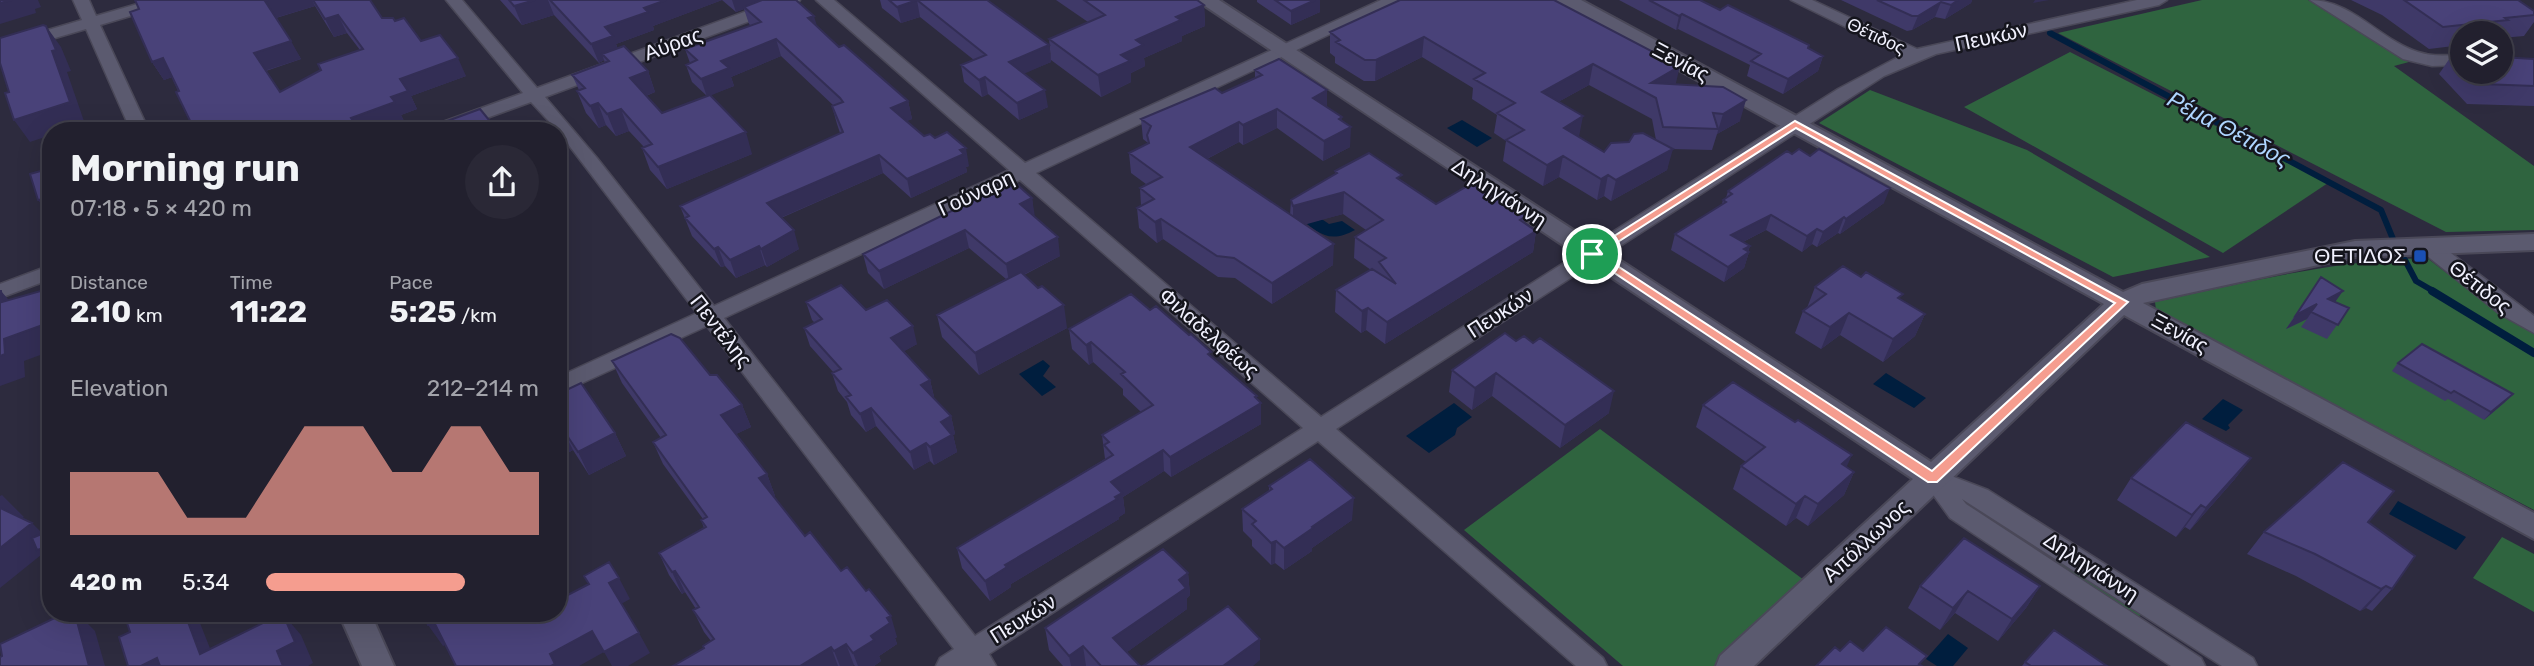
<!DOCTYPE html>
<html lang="en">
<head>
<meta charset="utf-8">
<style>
  body { margin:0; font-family:Rubik,sans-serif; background:#2a2836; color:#f1f3f6; height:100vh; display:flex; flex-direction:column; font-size:26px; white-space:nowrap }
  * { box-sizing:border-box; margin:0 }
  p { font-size:23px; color:#a2a3aa }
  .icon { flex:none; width:38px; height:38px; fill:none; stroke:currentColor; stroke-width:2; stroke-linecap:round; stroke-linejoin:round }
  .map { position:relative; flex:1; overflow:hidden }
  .drawer { position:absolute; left:42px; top:122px; width:525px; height:500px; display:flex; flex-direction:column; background:#22202e; border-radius:28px; box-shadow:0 7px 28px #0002,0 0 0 2px #3f3e4a }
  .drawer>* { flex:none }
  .buttons { position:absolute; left:2450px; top:21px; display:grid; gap:14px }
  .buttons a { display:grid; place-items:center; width:63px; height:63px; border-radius:50%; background:#22202e; box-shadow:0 7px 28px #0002,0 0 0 2px #3f3e4a; font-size:35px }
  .pin { position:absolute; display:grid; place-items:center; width:60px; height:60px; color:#fff; margin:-30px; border:4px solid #fff; border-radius:50%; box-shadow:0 2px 7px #0007 }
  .round { display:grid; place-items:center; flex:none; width:74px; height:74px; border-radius:37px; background:#2a2836 }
  .head { display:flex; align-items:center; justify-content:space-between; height:119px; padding:0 28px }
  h1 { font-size:38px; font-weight:700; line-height:52px }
  .stats { display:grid; grid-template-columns:repeat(3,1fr); gap:10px; height:119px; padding:7px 28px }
  .stats div { display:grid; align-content:center }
  .stats b { font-size:30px; font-weight:700 }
  .stats small { font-size:19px; font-weight:400 }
  .stats p { font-size:19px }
  .chart { height:196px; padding:14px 28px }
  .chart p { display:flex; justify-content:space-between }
  .chart svg { width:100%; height:126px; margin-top:7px; fill:#f59d8f; opacity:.7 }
  ul { padding:0 28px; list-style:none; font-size:23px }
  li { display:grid; grid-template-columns:112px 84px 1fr; align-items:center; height:52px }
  li i { height:18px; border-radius:9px; background:#f59d8f }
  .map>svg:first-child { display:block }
</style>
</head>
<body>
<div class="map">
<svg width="2534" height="666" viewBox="0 0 2534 666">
  <rect width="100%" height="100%" fill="#2d2b3e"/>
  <!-- green -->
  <path fill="#2f643f" d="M2202 0H2308L2409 62 2394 66 2534 166V230L2446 232 2058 33Z
    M2070 52 2328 183 2223 253 1964 107Z
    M1870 90 2027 150 2210 257 2113 277 1819 123Z
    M2427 258 2491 307 2534 332V510L2156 310 2155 302C2245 283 2334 260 2427 258Z
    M1600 429 1812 586 1729 666H1623L1464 530Z
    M1973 506H1984L2143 609 2141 615 2135 618 1976 514Z
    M2502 537 2534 554V612L2473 578Z"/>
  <!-- water -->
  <path fill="#001e3e" d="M1462 120 1492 138 1477 147 1447 128Z
    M1307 209 1329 224 1342 221 1355 230C1328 245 1317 232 1296 215Z
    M1043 360 1050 366 1043 376 1056 387 1042 396 1019 374Z
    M1886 373 1926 398 1914 408 1873 384Z
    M2223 399 2243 410 2228 425 2230 428 2226 431 2202 419Z
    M1454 403 1472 417 1457 428 1455 435 1429 453 1406 436Z
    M2398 501 2466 537 2456 550 2389 514Z
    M1948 634 1968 648 1953 666H1937L1926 659Z"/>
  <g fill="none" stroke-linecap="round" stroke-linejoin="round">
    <!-- stream-far1 -->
    <path stroke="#001e3e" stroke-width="6" d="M2050 33 2381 210 2393 239
      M2405 260 2416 281 2435 292"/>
    <!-- stream -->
    <path stroke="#001e3e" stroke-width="8" d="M2432 291 2534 353"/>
    <defs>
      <path id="minor" d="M73 0H89L96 16 151 0H176L174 3 100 25 149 131H131L86 29 0 54V44L82 20Z
        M446 0H462L537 88 777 0H800L798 3 545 97 597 158 714 306 1009 170 816 0H834L1025 163 1381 0H1402L1036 173 1321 417 1838 89 1902 55 1791 0H1812L1917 49 2137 0H2167L2159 5 1936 54 1884 76 1336 429 1603 658 1607 666H1576L1318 441 989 654 996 666H936L940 658 954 649 707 326 558 394V377L697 313 558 131 531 102 451 131H426L429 127 523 93ZM1020 180 1303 428 975 636 724 318Z
        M2310 0C2352 0 2380 40 2418 52 2433 57 2447 55 2462 55V65L2432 66 2403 59Z
        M2428 240 2435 241 2534 316V333L2500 314 2421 251 2418 246 2421 241Z
        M51 265V279L0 298V284Z
        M1933 469 1988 490 2253 658 2257 666H2222L1962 499 1966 504 2201 658 2205 666H2171L1950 518 1921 478 1925 472Z"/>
      <path id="tertiary" d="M1196 0H1219L1931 462 2104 304 1559 4 1556 0H1581L2123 292 2142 284 2355 241 2534 234V250L2355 257 2143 303 2534 513V539L2124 315 1754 666H1716L1720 656 1913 479Z
        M339 614H371L394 666H362Z"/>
    </defs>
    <!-- minor casing -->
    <use href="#minor" stroke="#4a4858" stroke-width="3"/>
    <!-- tertiary casing -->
    <use href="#tertiary" stroke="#4a4858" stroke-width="4"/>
    <!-- minor -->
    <use href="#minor" fill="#5b5a6f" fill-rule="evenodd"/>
    <!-- tertiary -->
    <use href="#tertiary" fill="#5b5a6f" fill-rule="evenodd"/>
  </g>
  <!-- wall -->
  <path fill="#3f3968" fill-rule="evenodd" d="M135 0H370L382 18 395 21 466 76 411 96 417 109 401 115 404 121 374 131H195L172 77 164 80 152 62 139 9ZM315 6 334 37 347 33 360 50 318 64 321 70 280 92 266 71 301 59 276 18Z
    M500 0H796L817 27 839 47 908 101 912 119 906 121 924 136 969 166 966 167 967 172 911 198 883 173 781 218 799 249 767 267 765 265 736 278 725 266 721 267 692 236 680 206 840 133 837 124 832 106H834L781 56 731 77 734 86 710 95 752 154 667 189 650 170 642 148 644 147 629 131 616 136 606 125 599 128 586 113 577 91 579 90 572 75 605 63 604 60 599 63 554 15 522 25ZM722 0 736 12 744 9 749 24 751 26 685 49 690 63 686 65 692 82 707 96 662 113 646 96 655 92 648 71 618 49 616 44 654 30 653 26Z
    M880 0H987L1049 45 1051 62 1024 73 1048 107 1019 120 988 94 982 97 964 82 961 65 974 60 920 17 901 23 882 8Z
    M1056 0H1197L1204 5 1205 26 1182 36V41L1144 58 1145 66 1131 73V82L1101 97 1051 60 1049 39 1088 22Z
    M1257 0H1320V12L1291 25 1257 2Z
    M1400 0 1675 84 1740 121 1717 134 1712 150 1671 149 1667 170 1611 201 1604 196 1597 200 1559 177 1543 186 1503 161 1506 141 1494 133 1497 115 1472 99 1473 88 1422 57 1375 81H1364L1335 63V57L1330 53V32ZM1589 85 1652 119 1656 140 1604 152 1579 137 1558 102Z
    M1619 0H1700L1823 56 1818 71 1783 94 1747 76 1750 65 1678 29 1676 30Z
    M1841 0H1972L1971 3 1945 19 1935 17 1912 30 1907 31Z
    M2351 0H2518L2534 11V22L2524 36 2501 38V33H2462V45L2429 49 2382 15Z
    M2452 55H2462V72H2501L2534 59V106L2467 104 2439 74Z
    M1255 70 1327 90V107L1342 121 1350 147 1323 161 1277 128 1243 145 1239 142 1207 159 1290 215 1291 200 1335 175V171L1401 180 1436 204 1526 216 1524 223 1536 231 1533 252 1385 344 1366 330 1361 333 1335 312 1336 290 1371 270 1354 258 1355 237 1366 230 1343 214 1304 224 1333 265 1272 304 1235 278 1218 277 1163 239 1157 243 1139 228 1137 208 1141 206 1140 188 1146 184 1131 173 1129 153 1148 143 1143 139 1141 119 1222 93 1255 78Z
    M1728 191 1884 203 1840 234 1838 233 1817 247 1812 244 1802 252 1766 230 1743 242 1750 246 1748 252H1749L1744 268 1724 282 1671 250 1675 234 1722 204 1723 200 1726 198Z
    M1032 198 1034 217 1060 256 1024 275 1067 328 979 375 942 337 937 315 1006 279 969 248 884 289 868 273 863 254Z
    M2321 277 2335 302 2349 308 2327 339 2301 327 2307 319 2286 329Z
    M1815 287 1901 300 1925 314 1915 336 1883 362 1840 335 1821 349 1795 333 1803 311 1807 308Z
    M806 302 866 310 917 344 904 351 930 380 934 397 933 398 951 416 955 434 953 435 957 452 934 465 930 461 914 470 876 426 866 432 851 415 847 402 838 391 832 373H834L810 346 804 328 815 323 812 320Z
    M1150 310 1212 357 1261 403V424L1171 477 1164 471 1123 497 1125 513 1119 517V519L1011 584V587L990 601 962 568 957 548 1105 459 1102 435 1141 412 1123 395V389L1093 362 1089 365 1072 349 1069 329Z
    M1505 333 1609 413 1560 448 1492 396 1472 410 1449 392 1452 370Z
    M612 361 710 375 742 405 751 427 736 434 767 474 775 496 774 497 805 536 841 571 897 637 895 638 897 644 879 656 881 661 874 666H855L854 665 852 666H673L704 648 711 641 704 632 693 610 696 609 685 592 682 594 669 575 659 553 704 528 701 520 703 519 663 464 653 442 661 438 622 383Z
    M2398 363 2505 402 2484 420 2448 399 2445 401 2392 371Z
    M558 394 615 433 626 456 589 475 573 450 558 458Z
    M1703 405 1847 467 1854 472 1844 495 1808 526 1796 518 1786 526 1733 489 1741 466 1746 462 1696 427Z
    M2251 458 2234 480 2190 530 2185 527 2176 537 2117 500 2131 478Z
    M1269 486 1352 520 1312 548V551L1284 570 1275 563 1271 565 1252 546V540L1243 531 1242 509 1269 491Z
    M2368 522 2392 589 2372 611 2366 608 2360 611 2296 576 2247 554 2264 532Z
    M1188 573 1190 595 1187 598V609L1127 652 1140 666H1063L1049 650 1045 628Z
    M1920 586H2040L2026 608 1998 641 1955 613 1940 630 1908 608Z
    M2025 662 2107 666H2022Z"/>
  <!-- shaded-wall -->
  <path fill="#332e55" d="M12 0H38L41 7 35 9 36 13 0 24V3Z
    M268 0H312L315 6 275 18 265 1Z
    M535 0H548L554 15 522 25 514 6Z
    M666 0H722L653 26 654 30 616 44 620 55 602 54 604 60 599 63 591 44 605 27 644 8Z
    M732 0H770L744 7V9L736 12Z
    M917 0 920 17 901 23 897 7Z
    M1315 0H1320V12L1291 25V11Z
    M1958 0H1972L1971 3 1945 19 1951 5Z
    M2035 0H2049L2033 3Z
    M1941 2 1935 17 1912 30 1918 16Z
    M1204 5 1205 26 1182 36V41L1144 58 1145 66 1131 73V82L1101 97 1098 75 1136 40 1176 17Z
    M1682 14 1678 29 1676 30 1679 16Z
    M338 15 347 33 334 37 325 19Z
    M814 16 819 33 808 18Z
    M46 26 61 47 71 71 67 72 85 124 63 131H51V135L30 142 14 120 52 51Z
    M1424 37 1422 57 1375 81 1376 60Z
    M776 39 781 56 731 77 734 86 707 97 701 79 721 61Z
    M291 41 301 59 264 71 254 53Z
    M1049 45 1051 62 1012 79 1009 62Z
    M1823 56 1818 71 1783 94 1788 79Z
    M163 58 175 76 164 80 152 62Z
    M458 58 466 76 411 96 417 109 401 115 404 121 374 131H359L351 118 391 97 400 79Z
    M1593 64 1589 85 1538 113 1542 92Z
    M1680 66 1675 87 1651 83Z
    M648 71 655 92 638 99 630 78Z
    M985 77 988 94 982 97 979 80Z
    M1045 90 1048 107 1019 120 1017 103Z
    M1327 90V110L1313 98Z
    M1746 100 1740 121 1717 134 1723 114Z
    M908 101 912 119 895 126 891 108Z
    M598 103 606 125 599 128 590 106Z
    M621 109 629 131 616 136 607 114Z
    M1277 109V128L1243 145V125Z
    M1583 116 1579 137 1564 128Z
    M1342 117 1341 132 1351 127 1350 147 1323 161 1324 141 1339 119Z
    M264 122 270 131H238Z
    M1239 122V142L1191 167 1190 147Z
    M311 128 313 131H297Z
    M746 132 752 154 667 189 658 167Z
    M966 148 969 166 966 167 967 172 911 198 907 179Z
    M1673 149 1667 170 1611 201 1616 180Z
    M879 155 883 173 773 221 767 203Z
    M1563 156 1559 177 1543 186 1547 165Z
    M1608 175 1604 196 1597 200 1601 179Z
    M1890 188 1884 203 1840 234 1846 219Z
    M1344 192 1343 214 1293 228V206Z
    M51 198V217L38 200Z
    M1032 198 1035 217 1023 223 1020 204Z
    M1771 215 1766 230 1727 250 1731 235Z
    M1844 217 1838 233 1817 247 1823 232Z
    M1161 219 1163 239 1157 243 1155 222Z
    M1817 229 1812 244 1802 252 1807 236Z
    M794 230 799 249 767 267 761 249Z
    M965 230 969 248 884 289 879 271Z
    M1536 231 1533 252 1385 344 1387 322Z
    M1058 237 1060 256 1009 282 1006 264Z
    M1334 244 1333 265 1272 304V283Z
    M759 246 765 265 736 278 730 260Z
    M1750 246 1747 254 1749 252 1744 268 1724 282 1728 267 1744 249Z
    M718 247 725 266 721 267 714 249Z
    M1 291 20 313 2 302Z
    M2343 291 2333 305 2328 299Z
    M2317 304 2307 319 2286 329 2296 315Z
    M1064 305 1067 328 979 375 975 353Z
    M1368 308 1366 330 1361 333 1362 311Z
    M1849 313 1840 335 1821 349 1830 327Z
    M1925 314 1915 336 1883 362 1893 339Z
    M51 322V351L24 361 25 377 0 386V356L4 339Z
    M913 326 917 344 896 356 891 338Z
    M1091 342 1093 362 1089 365 1086 345Z
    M1496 373 1492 396 1472 410 1475 388Z
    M930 380 934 397 925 402 921 385Z
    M1614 391 1609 413 1560 448 1565 425Z
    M2513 394 2505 402 2484 420 2491 412Z
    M1257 396V406L1261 403V424L1171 477 1170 457Z
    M742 405 751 427 730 437 721 415Z
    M871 408 876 426 866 432 860 414Z
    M951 416 955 434 953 435 957 452 934 465 930 447 941 422Z
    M562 428 573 450 558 458V430Z
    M615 433 626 456 589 475 578 452Z
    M926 443 930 461 914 470 910 452Z
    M1163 450 1164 471 1123 497 1125 513 1119 517V519L1011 584V587L990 601 985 581 1111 482Z
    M1852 455 1842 477V464Z
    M2251 458 2234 480 2190 530 2206 508Z
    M1854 472 1844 495 1808 526 1818 504Z
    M767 474 775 496 767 500 759 478Z
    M2 495 24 517 12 526 0 513V496Z
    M1805 496 1796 518 1786 526 1796 504Z
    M1354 498 1352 520 1312 548V551L1284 570V548L1312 527Z
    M2201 505 2185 527 2176 537 2192 515Z
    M32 523 51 542V564L41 555 0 588V548Z
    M1276 541 1275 563 1271 565V543Z
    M675 571 685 592 682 594 672 572Z
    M1188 573 1190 595 1187 598V609L1116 660 1113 638 1179 580Z
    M619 578 630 599 621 604 609 583Z
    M2040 586 2026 608 1998 641 2012 619Z
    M2386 586 2366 608 2360 611 2381 589Z
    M1968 591 1955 613 1940 630 1953 608Z
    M75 614H78L95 631 105 666H89Z
    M185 614H213V616L200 623 217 666 200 654Z
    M283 614 301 635 313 663 308 666H283L277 651Z
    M891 616 897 637 895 638 897 644 879 656 881 661 874 666H858L853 653 887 618Z
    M434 622 449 643 443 646 428 625Z
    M592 631 639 633 650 653 628 666H612L604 652 579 666H551L550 654Z
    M1260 639V660L1253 666H1223Z
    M846 644 854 665 852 666H840L834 651Z
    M1083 646 1086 666H1071L1069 656Z
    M831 647 838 666H800Z
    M157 658 165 666H141Z"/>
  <!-- building -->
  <path fill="#494279" stroke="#332e55" stroke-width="2" d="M0 0H12L0 3Z
    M135 0H268L265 1 291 41 254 53 280 92 321 70 318 64 363 49 338 15 325 19 313 0H370L382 18H393L395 21 404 18 421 41 440 35 458 58 400 79 408 91 391 97 395 102 351 118 360 131H313L311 128 297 131H274L264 122 238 131H195L176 92 179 91 163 58 152 62 130 12 139 9Z
    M509 0H535L514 6Z
    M550 0H666L644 8 648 12 605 27 613 36 591 44Z
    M762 0H796L814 16 808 18 839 47 844 45 908 101 891 108 924 136 930 134 935 138 947 132 966 148 960 150 964 154 907 179 879 155 767 203 794 230 761 249 759 246 730 260 718 247 714 249 685 218 689 216 680 206 843 132 832 106 843 102 840 98 776 39 721 61 729 68 701 79 686 65 697 60 685 49 761 22 744 7Z
    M889 0H987L1049 45 1009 62 1045 90 1017 103 985 77 979 80 961 65 986 55 917 0 897 7Z
    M1084 0H1197L1204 5 1176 17 1181 20 1136 40 1143 45 1121 55 1130 61 1098 75 1049 39 1105 15Z
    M1275 0H1315L1291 11Z
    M1400 0H1554L1680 66 1651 83 1723 87 1746 100 1723 114 1713 113 1718 129 1663 127 1656 98 1593 64 1542 92 1583 116 1564 128 1604 152 1611 143 1629 142 1634 134 1643 133 1673 149 1616 180 1608 175 1601 179 1563 156 1547 165 1506 140 1524 130 1497 113 1515 103 1474 79 1485 73 1424 37 1376 60H1365L1336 42 1340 40 1330 32Z
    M1649 0H1700L1720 10 1728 5 1809 45 1808 48 1823 56 1788 79 1751 61 1761 54 1682 14 1679 16Z
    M1877 0H1958L1951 5 1941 2 1918 16H1912Z
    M2404 0H2518L2534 11V15L2505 18 2508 20 2443 27Z
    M43 25 46 26 56 50 52 51 70 102 14 120 5 93 9 92 0 63V38Z
    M624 46 648 71 630 78 662 113 710 95 746 132 658 167 642 148 652 144 621 109 607 114 598 103 590 106 577 91 585 88 572 75 609 61 602 54Z
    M2452 55H2462V65Z
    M2501 57 2534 59V86L2481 84 2469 72H2501Z
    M1279 59 1327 90 1313 98 1342 117 1339 119 1351 127 1324 141 1277 109 1243 125 1239 122 1190 147 1334 244 1272 283 1234 258 1217 256 1161 219 1155 222 1137 208 1154 199 1140 188 1162 177 1129 153 1149 143 1147 135 1151 126 1141 119 1215 88 1222 93 1262 75 1255 70Z
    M480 109 498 131H420Z
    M1799 149 1810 156 1819 149 1890 188 1846 219 1844 217 1823 232 1817 229 1807 236 1771 215 1731 235 1750 246 1744 249 1749 252 1728 267 1675 234 1726 202 1723 200 1732 194 1728 191 1787 151 1792 154Z
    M1369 153 1402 175 1397 178 1436 204 1471 184 1526 216 1520 220 1536 231 1387 322 1368 308 1362 311 1336 290 1372 269 1396 284 1379 262 1386 258 1355 237 1383 220 1344 192 1293 206 1291 200 1337 173 1335 171Z
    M51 168V198L38 200 30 174Z
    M1013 181 1032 198 1020 204 1058 237 1006 264 965 230 879 271 863 254Z
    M1843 266 1861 277 1866 272 1903 294 1898 298 1925 314 1893 339 1849 313 1830 327 1803 311 1826 294 1815 287Z
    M1021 272 1038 288 1042 286 1064 305 975 353 937 315Z
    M2321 277 2343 291 2328 299 2349 308 2338 325 2311 312 2317 304 2296 315Z
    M841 285 866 310 887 300 913 326 891 338 930 380 921 385 951 416 941 422 952 435 930 447 926 443 910 452 871 408 860 414 846 397 851 395 832 373 841 369 804 328 822 319 806 302Z
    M51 288V322L4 339 5 354 0 356V291H1L2 302Z
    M1131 294 1150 310 1156 306 1189 335 1191 334 1211 352 1208 354 1257 396 1255 397 1261 403 1170 457 1163 450 1111 482 1122 493 1115 497 1117 499 1005 565 1007 567 985 581 957 548 1113 455 1104 445 1109 442 1102 435 1153 405 1121 374 1125 372 1091 342 1086 345 1069 329Z
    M1505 333 1516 341 1524 336 1533 343 1540 338 1614 391 1565 425 1496 373 1475 388 1452 370Z
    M671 334 680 338 710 375H717L742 405 721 415 767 474 759 478 805 536 810 532 841 571 847 567 866 591 869 589 891 616 887 618 890 623 871 636 874 640 853 653 846 644 834 651 831 647 800 666H673L704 648 703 646 714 639 693 610 699 607 675 571 672 572 659 553 706 527 701 520 707 517 653 442 666 435 612 361Z
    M2422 344 2513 394 2491 412 2454 391 2451 393 2398 363Z
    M1733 382 1795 422 1798 420 1852 455 1842 464 1854 472 1818 504 1805 496 1796 504 1741 466 1765 447 1703 405Z
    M581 383 615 433 578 452 562 428 558 430V394Z
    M2186 422 2251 458 2206 508 2201 505 2192 515 2131 478Z
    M1310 459 1354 498 1312 527 1313 528 1284 548 1276 541 1271 543 1252 524 1256 521 1242 509 1272 489 1269 486Z
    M2343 462 2394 491 2368 522 2415 556 2392 589 2386 586 2381 589 2315 554 2264 532Z
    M0 508 32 523 0 548Z
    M51 530V546L37 550 32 538Z
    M1964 538 2040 586 2012 619 1968 591 1953 608 1920 586Z
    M1163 549 1188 573 1179 580 1186 588 1113 638 1140 666H1101L1083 646 1069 656 1045 628Z
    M609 562 619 578 609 583 639 633 604 652 592 631 550 654 555 664 551 666H456L434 622 428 625 423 614H528L529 615 531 614H558V600L589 584 584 576Z
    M1228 606 1260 639 1223 666H1143Z
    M63 614H75L89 666H0V657L2 656 0 644Z
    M124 614H185L200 654 281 614H283L295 642 277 651 283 666H160L157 658 141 666H128L119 637 130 632Z
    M1886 627 1927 656 1919 664 1922 666H1816L1835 647 1840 651 1850 641 1863 651Z
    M2054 630 2107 666H2031L2025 662Z"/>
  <!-- route -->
  <path fill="#f59d8f" stroke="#fff" stroke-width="2" fill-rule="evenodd" d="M1795 121 2128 302 1937 482H1928L1586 254ZM1796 128 2115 303 1932 471 1599 254Z"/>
  <!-- markers -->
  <rect fill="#1a4fb4" stroke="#15151d" stroke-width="2.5" x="2413" y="249" width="14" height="14" rx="3.5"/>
  <g text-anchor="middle" stroke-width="5" stroke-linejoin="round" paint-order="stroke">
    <!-- far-street labels -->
    <g font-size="18" fill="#f1f1fe" stroke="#15151d">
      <text transform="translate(1876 36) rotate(25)" y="6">Θέτιδος</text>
    </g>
    <!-- street labels -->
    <g font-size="21" fill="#f1f1fe" stroke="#15151d">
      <text transform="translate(1991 37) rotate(-12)" y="7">Πευκών</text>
      <text transform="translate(673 44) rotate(-20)" y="7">Αύρας</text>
      <text transform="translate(1681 62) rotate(28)" y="7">Ξενίας</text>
      <text transform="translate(976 193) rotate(-25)" y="7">Γούναρη</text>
      <text transform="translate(1499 193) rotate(33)" y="7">Δηληγιάννη</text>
      <text transform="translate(2480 287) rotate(38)" y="7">Θέτιδος</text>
      <text transform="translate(1500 313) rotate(-33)" y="7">Πευκών</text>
      <text transform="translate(721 331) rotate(52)" y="7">Πεντέλης</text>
      <text transform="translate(1209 333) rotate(41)" y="7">Φιλαδελφέως</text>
      <text transform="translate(2180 333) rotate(29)" y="7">Ξενίας</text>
      <text transform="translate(1866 541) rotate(-43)" y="7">Απόλλωνος</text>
      <text transform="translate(2091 567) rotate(33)" y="7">Δηληγιάννη</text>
      <text transform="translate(1023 619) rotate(-32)" y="7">Πευκών</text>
    </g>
    <!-- poi labels -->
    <g font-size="21" fill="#f1f1fe" stroke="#15151d" text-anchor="end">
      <text x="2406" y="263">ΘΕΤΙΔΟΣ</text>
    </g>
    <!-- water labels -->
    <g font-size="23" font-style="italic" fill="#aed5ff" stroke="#15151d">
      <text transform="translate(2229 129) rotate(28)" y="8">Ρέμα Θέτιδος</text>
    </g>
  </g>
</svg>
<div class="buttons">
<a><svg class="icon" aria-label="layers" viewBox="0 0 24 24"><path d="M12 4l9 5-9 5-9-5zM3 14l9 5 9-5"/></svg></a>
</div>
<div class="pin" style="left:1592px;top:254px;background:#1e9e55"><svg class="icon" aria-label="arrive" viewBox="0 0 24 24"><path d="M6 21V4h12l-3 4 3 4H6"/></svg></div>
<section class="drawer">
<div class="head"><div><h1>Morning run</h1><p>07:18 · 5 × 420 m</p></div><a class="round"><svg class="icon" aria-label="share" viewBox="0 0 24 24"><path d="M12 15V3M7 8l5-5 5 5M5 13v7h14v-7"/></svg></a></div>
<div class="stats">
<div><p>Distance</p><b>2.10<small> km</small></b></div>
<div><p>Time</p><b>11:22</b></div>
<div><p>Pace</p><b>5:25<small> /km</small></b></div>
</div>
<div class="chart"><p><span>Elevation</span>212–214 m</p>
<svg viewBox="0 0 160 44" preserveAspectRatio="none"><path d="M0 44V22L10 22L20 22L30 22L40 38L50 38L60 38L70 22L80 6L90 6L100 6L110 22L120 22L130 6L140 6L150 22L160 22V44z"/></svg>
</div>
<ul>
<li><b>420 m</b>5:34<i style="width:73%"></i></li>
</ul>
</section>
</div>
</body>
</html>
